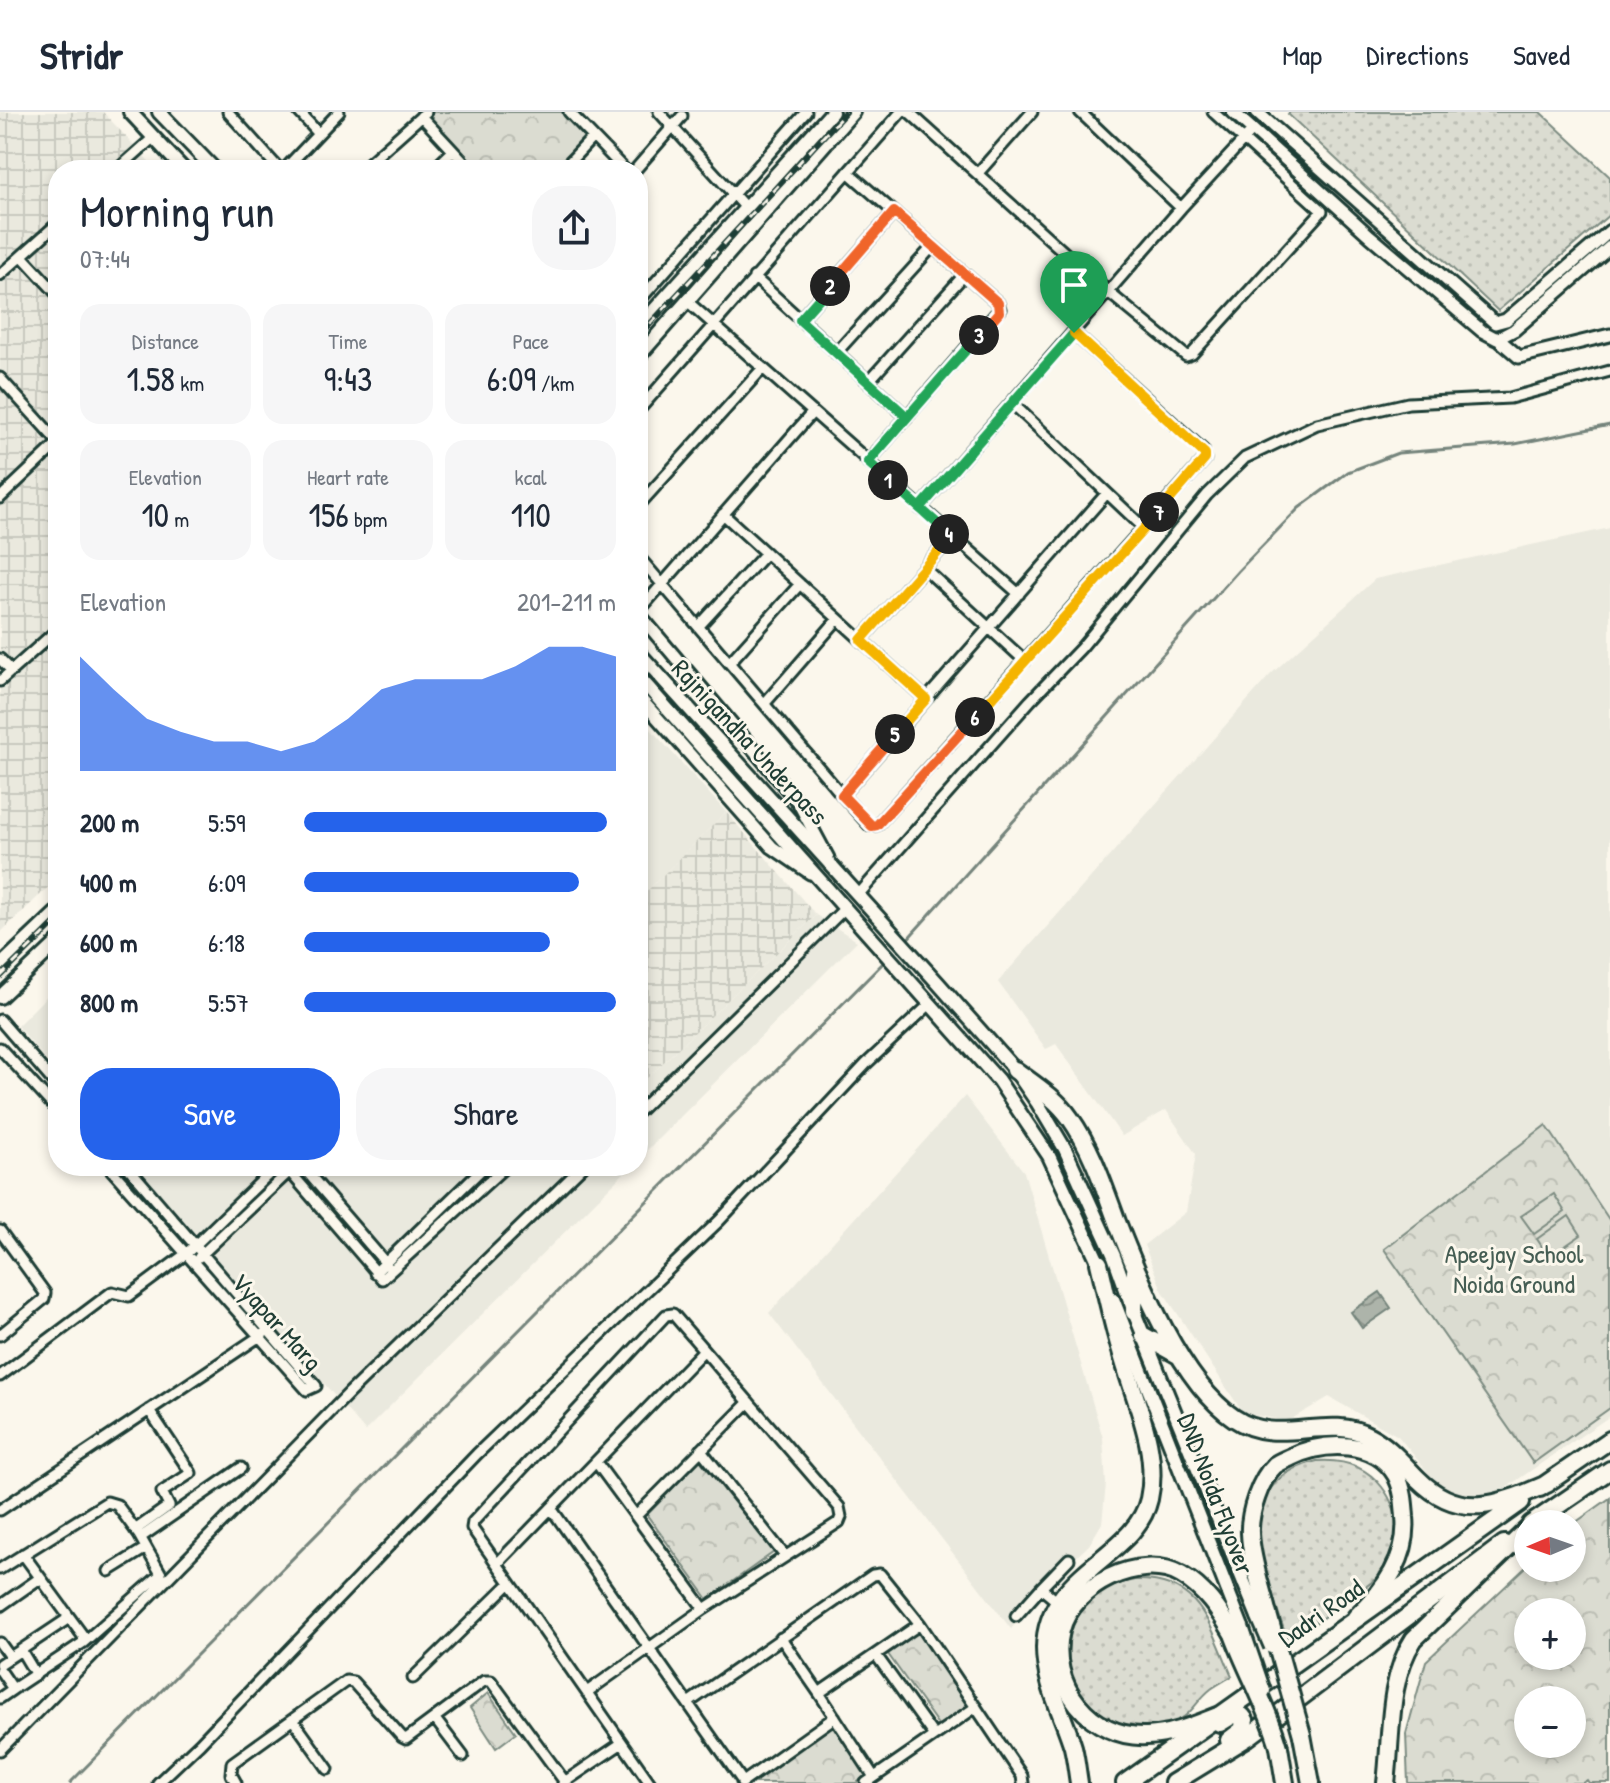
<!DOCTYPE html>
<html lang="en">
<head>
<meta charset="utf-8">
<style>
  body { margin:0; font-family:"Patrick Hand",sans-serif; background:#f6f6f7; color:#1f2937; height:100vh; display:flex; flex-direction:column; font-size:30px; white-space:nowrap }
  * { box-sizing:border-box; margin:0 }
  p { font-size:26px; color:#747a83 }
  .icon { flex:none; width:44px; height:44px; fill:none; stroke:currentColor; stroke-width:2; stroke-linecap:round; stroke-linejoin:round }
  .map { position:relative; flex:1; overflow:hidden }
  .side { position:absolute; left:48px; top:48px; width:600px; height:1016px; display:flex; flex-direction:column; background:#fff; border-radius:32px; box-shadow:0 4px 12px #0003 }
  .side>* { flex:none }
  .needle { width:52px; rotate:268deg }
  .fabs { position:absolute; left:1514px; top:1398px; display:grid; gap:16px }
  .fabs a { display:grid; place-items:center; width:72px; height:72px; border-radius:50%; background:#fff; box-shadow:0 4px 12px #0003; font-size:40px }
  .pin { position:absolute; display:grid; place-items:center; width:68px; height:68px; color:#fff; margin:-82px -34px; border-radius:50% 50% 50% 0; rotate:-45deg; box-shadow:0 0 8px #0007 }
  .pin .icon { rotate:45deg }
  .km { position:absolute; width:40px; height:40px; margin:-20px; border-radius:50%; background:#222; color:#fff; font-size:22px; line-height:40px; text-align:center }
  .round { display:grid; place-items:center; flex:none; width:84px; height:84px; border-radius:32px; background:#f6f6f7 }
  .summary { display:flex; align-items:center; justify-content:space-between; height:136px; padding:0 32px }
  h1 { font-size:44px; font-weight:600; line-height:60px }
  .figures { display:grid; grid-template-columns:repeat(3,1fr); gap:12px; height:136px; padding:8px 32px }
  .figures div { display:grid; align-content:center; border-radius:20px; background:#f6f6f7; text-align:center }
  .figures b { font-size:34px; font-weight:600 }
  .figures small { font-size:22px; font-weight:400 }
  .figures p { font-size:22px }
  .chart { height:224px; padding:16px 32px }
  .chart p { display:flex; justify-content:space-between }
  .chart svg { width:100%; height:144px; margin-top:8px; fill:#2563eb; opacity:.7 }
  .primary-button { display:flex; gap:16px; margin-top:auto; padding:16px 32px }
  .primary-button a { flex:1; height:92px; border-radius:32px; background:#2563eb; color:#fff; font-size:32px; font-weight:600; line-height:92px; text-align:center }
  .primary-button a+a { background:#f6f6f7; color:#1f2937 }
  ul { padding:0 32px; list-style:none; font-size:26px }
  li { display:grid; grid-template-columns:128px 96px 1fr; align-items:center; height:60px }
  li i { height:20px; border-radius:10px; background:#2563eb }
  header { display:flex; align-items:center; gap:48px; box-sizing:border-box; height:112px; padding:0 40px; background:#fff; border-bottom:2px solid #e0e1e3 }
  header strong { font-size:38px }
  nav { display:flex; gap:44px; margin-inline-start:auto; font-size:28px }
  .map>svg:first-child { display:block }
</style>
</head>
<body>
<header>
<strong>Stridr</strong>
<nav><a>Map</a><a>Directions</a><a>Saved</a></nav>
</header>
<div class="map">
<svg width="1610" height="1671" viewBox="0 0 1610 1671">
  <defs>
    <pattern id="industrial-grid" width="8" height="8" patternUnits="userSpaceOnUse" patternTransform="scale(2)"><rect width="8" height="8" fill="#eae9de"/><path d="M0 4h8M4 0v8" fill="none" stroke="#c8c9bf"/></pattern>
    <pattern id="grass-dots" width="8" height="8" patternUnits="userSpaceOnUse" patternTransform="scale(2)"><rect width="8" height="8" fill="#dbdcd1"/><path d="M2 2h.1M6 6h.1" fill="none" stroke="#bcbeb4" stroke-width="1.8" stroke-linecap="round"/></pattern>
    <pattern id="park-crowns" width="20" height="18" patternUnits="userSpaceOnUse" patternTransform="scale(2)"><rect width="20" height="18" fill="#dbdcd1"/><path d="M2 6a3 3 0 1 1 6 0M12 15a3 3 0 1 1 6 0" fill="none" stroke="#bcbeb4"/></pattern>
    <pattern id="water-waves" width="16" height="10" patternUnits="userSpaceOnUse" patternTransform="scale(2)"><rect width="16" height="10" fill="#adb4aa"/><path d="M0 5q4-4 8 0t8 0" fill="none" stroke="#8c948b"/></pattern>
  </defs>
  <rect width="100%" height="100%" fill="#fbf7ec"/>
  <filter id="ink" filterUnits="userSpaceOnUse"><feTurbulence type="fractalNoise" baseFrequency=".0125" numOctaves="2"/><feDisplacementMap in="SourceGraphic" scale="16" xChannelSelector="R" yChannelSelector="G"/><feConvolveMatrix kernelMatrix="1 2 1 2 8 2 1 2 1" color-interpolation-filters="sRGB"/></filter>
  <g filter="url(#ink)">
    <!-- built -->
    <path fill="#eae9de" d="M1610 416V1304L1494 1384 1466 1385 1439 1374 1398 1324 1329 1285 1288 1309 1243 1301 1162 1178 1144 1133 1186 1100 1196 1042 1166 998 1122 1024 1056 932 1046 937 998 870 1270 563 1375 467Z
      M638 603 726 700 638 788Z
      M816 803 857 829 638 1047V975Z
      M58 873V962L17 914Z
      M965 984 1024 1060 1103 1326 1106 1372 1102 1411 1089 1433 1055 1465 1011 1517 769 1201Z
      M137 1054H631L365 1319Z"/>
    <!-- industrial -->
    <path fill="url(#industrial-grid)" d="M0 0H103L157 58H58V766L0 821Z
      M726 700 816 803 638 975V788Z"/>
    <!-- grass -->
    <path fill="url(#grass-dots)" stroke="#7d8c82" stroke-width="2" d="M1290 0H1540L1610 65V102L1498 199 1288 2Z
      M1317 1349C1343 1347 1366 1354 1382 1375 1401 1399 1403 1438 1382 1461 1374 1470 1362 1477 1353 1484 1331 1500 1309 1515 1288 1531 1270 1469 1221 1371 1317 1349Z
      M1134 1468C1201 1465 1210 1515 1232 1564 1226 1568 1218 1572 1211 1577 1193 1591 1193 1606 1164 1614 1068 1642 1022 1490 1134 1468Z"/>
    <!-- park -->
    <path fill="url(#park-crowns)" stroke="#7d8c82" stroke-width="2" fill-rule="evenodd" d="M433 0H562L587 26 557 58H477L427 5Z
      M1546 1013 1610 1109V1296L1533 1351 1384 1137Z
      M700 1348 774 1440 708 1487 647 1403Z
      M1610 1386V1671H1589L1587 1668 1582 1671H1408L1406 1622 1426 1549 1528 1453V1456H1572V1413ZM1572 1500V1544H1528V1500ZM1572 1588V1632H1528V1588Z
      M918 1520 969 1592 939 1614 888 1542Z
      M488 1581 516 1621 496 1636 470 1596Z
      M835 1611 871 1661 856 1671H751Z"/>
    <!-- pitch -->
    <path fill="#dbdcd1" stroke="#7d8c82" stroke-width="2" d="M1554 1082 1565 1100 1534 1122 1521 1104Z
      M1569 1104 1581 1123 1549 1145 1537 1127Z"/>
    <!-- water -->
    <path fill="url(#water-waves)" stroke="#74847b" stroke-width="2" d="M1380 1180 1391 1196 1362 1216 1351 1200Z"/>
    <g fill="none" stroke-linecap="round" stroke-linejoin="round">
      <!-- stream -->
      <path stroke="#74847b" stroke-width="3" d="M904 831 1238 459 1299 396 1348 360 1398 341 1515 332 1610 313
        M70 1671 887 847"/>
      <defs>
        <path id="minor" d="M228 0 280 58
          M299 0 318 21
          M569 0 625 58
          M659 0 746 96
          M909 0 1107 179 1186 244 1192 242 1322 99 1213 0
          M1080 0 1181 96
          M421 4 471 58
          M117 58 154 25
          M284 58 339 0
          M361 58 426 0
          M433 58 453 39
          M562 58 593 25
          M635 58 682 4
          M848 60 998 191 1000 197 868 350
          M978 61 1032 0
          M22 144 58 183
          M0 163 58 111
          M754 165 907 305
          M687 189 1019 482
          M638 190 806 0
          M800 208 894 100
          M836 241 933 134
          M0 266 58 330
          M868 270 965 162
          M1013 292 1144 416
          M638 299 901 0
          M0 386 58 331
          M638 394 763 256
          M920 396 1181 96 1252 19
          M723 402 926 587
          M638 444 842 683 869 713H877L1205 347 1203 338 1074 221
          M924 456 1025 549
          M638 500 812 301
          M699 514 766 441
          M861 528 952 424
          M0 547 12 559
          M730 550 800 472
          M0 569 58 517
          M765 591 838 507
          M842 683 1107 381
          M859 782 1030 589 1081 536 1207 383 1245 346 1317 312 1408 291 1510 286 1610 259
          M0 908 58 975
          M0 936 58 999
          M638 1000 845 796
          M108 1054 307 1278 316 1274 127 1054
          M285 1054 382 1167 506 1054
          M302 1054 389 1155
          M0 1119 45 1181 44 1187 0 1223
          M199 1145 295 1054
          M375 1161 485 1054
          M0 1264 112 1180 129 1184 187 1141 277 1054
          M701 1338 785 1444
          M596 1350 704 1497
          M551 1396 743 1670
          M0 1398 263 1222
          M636 1404 749 1290
          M135 1418 169 1394 162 1380 191 1361 149 1298
          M497 1452 704 1238
          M0 1457 107 1390 117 1393 139 1423H144L241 1356
          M109 1459 146 1436
          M1059 1491 1041 1476 1069 1447
          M0 1494 40 1466
          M1016 1504 1041 1476
          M781 1526 819 1581
          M84 1530 161 1462 139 1423
          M0 1531 10 1545
          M21 1538 36 1563
          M876 1543 934 1624
          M0 1552 69 1506
          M0 1558 13 1577 0 1586
          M413 1566 510 1471
          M13 1577 84 1530 83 1524 23 1442
          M587 1580 704 1497 839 1410 841 1405 839 1395 673 1202 666 1203 473 1410 472 1416 650 1671
          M688 1591 873 1463 880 1462 920 1512 1022 1664 1023 1671
          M435 1607 463 1644
          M293 1608 328 1657
          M0 1638 350 1280 583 1054
          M874 1665 819 1581 920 1512
          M158 1671 200 1631 477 1342 719 1109 866 952 930 892
          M236 1671 231 1662 232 1651 346 1569 353 1570 402 1625 406 1627 484 1569H491L565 1670
          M563 1671 622 1631
          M742 1671 835 1605
          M866 1671 976 1595"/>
        <path id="tertiary" d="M1233 0 1370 124 1482 219 1497 227 1514 218 1610 135
          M1257 0 1495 211 1506 208 1610 119
          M1497 226 1519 245 1610 223
          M638 501 798 690 828 746
          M638 584 772 735 810 761"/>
        <path id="secondary" d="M130 0 184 58
          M159 0 215 58
          M638 216 832 0
          M638 245 853 0
          M638 540 937 870 1015 958 1037 990 1065 1037 1114 1144 1134 1200 1258 1505
          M638 564 998 968 1049 1044 1102 1158
          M0 854 58 799
          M0 885 58 830
          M1113 1187 1242 1515"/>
        <path id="trunk" d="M1015 958C1035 973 1056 986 1070 1006 1092 1037 1104 1075 1117 1110 1140 1169 1181 1271 1234 1306 1278 1336 1327 1301 1369 1324 1390 1335 1402 1351 1418 1367 1461 1410 1500 1392 1547 1372
          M1134 1200 1135 1159
          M1144 1224 1178 1243
          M1540 1376 1610 1328
          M1531 1412 1610 1358
          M1220 1611 1233 1603 1242 1604 1245 1608 1242 1618 1229 1628
          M1079 1671C1077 1659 1076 1647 1073 1635 1063 1602 1045 1572 1045 1536 1046 1459 1136 1445 1149 1387 1160 1338 1133 1285 1121 1239 1112 1210 1106 1180 1099 1151
          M1125 1671 1521 1390
          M1173 1671 1248 1625 1504 1432"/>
        <path id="motorway" d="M1267 1499C1261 1474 1251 1447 1250 1421 1249 1401 1260 1367 1275 1353 1279 1350 1287 1347 1291 1345 1324 1329 1375 1327 1396 1363 1403 1376 1404 1390 1405 1405 1409 1445 1384 1479 1356 1505
          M1218 1604C1195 1613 1172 1623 1147 1624 1091 1627 1047 1572 1061 1518 1072 1474 1140 1440 1181 1463 1205 1477 1219 1498 1233 1522
          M1302 1623 1311 1671
          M1279 1635 1285 1671
          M1386 1671C1392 1624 1387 1568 1414 1527L1528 1417"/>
      </defs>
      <!-- minor casing -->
      <use href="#minor" stroke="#1f3d34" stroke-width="15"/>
      <!-- tertiary casing -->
      <use href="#tertiary" stroke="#1f3d34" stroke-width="17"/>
      <!-- secondary casing -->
      <use href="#secondary" stroke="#1f3d34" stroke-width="18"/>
      <!-- trunk casing -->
      <use href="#trunk" stroke="#1f3d34" stroke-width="22"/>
      <!-- motorway casing -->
      <use href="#motorway" stroke="#1f3d34" stroke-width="22"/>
      <!-- minor -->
      <use href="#minor" stroke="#fbf7ec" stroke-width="9"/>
      <!-- tertiary -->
      <use href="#tertiary" stroke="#fbf7ec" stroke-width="11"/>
      <!-- secondary -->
      <use href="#secondary" stroke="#fbf7ec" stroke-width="12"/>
      <!-- trunk -->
      <use href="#trunk" stroke="#fbf7ec" stroke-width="16"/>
      <!-- motorway -->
      <use href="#motorway" stroke="#fbf7ec" stroke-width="16"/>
      <defs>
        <path id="rail" d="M638 225 846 0
          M0 865 58 808"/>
      </defs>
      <!-- rail casing -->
      <use href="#rail" stroke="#1f3d34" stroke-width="6"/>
      <!-- rail -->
      <use href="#rail" stroke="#fbf7ec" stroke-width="3" stroke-dasharray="9" stroke-linecap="butt"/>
      <defs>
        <path id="secondary-bridge" d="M1258 1505 1271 1535
          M1242 1515 1264 1579"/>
        <path id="motorway-bridge" d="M1267 1499 1302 1623
          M1233 1522C1247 1560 1268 1595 1279 1635"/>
      </defs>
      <!-- secondary-bridge casing -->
      <use href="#secondary-bridge" stroke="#1f3d34" stroke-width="18" stroke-linecap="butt"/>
      <!-- motorway-bridge casing -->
      <use href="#motorway-bridge" stroke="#1f3d34" stroke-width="22" stroke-linecap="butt"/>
      <!-- secondary-bridge -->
      <use href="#secondary-bridge" stroke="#fbf7ec" stroke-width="12"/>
      <!-- motorway-bridge -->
      <use href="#motorway-bridge" stroke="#fbf7ec" stroke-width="16"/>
    </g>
  </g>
  <g fill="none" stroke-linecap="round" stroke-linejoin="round" filter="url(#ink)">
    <defs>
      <path id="split-1" d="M888 368 920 396 1074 221"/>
      <path id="split-2" d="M830 174 800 208 907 305 868 350 888 368"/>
      <path id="split-3" d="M830 174 894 100 998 191 999 200 979 223"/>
      <path id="split-4" d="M949 422 868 350 979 223"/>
      <path id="split-5" d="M895 622 926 587 861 528 952 424 949 422"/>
      <path id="split-6" d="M895 622 842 683 872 714 877 713 975 605"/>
      <path id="split-7" d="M975 605 1159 400"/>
      <path id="split-8" d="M1074 221 1205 342V347L1159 400"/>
    </defs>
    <!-- split-1 casing -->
    <use href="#split-1" stroke="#fff" stroke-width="16"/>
    <!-- split-2 casing -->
    <use href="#split-2" stroke="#fff" stroke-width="16"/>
    <!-- split-3 casing -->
    <use href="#split-3" stroke="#fff" stroke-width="16"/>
    <!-- split-4 casing -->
    <use href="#split-4" stroke="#fff" stroke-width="16"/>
    <!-- split-5 casing -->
    <use href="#split-5" stroke="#fff" stroke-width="16"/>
    <!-- split-6 casing -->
    <use href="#split-6" stroke="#fff" stroke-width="16"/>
    <!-- split-7 casing -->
    <use href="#split-7" stroke="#fff" stroke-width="16"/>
    <!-- split-8 casing -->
    <use href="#split-8" stroke="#fff" stroke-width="16"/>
    <!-- split-1 -->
    <use href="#split-1" stroke="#22a559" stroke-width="10"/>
    <!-- split-2 -->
    <use href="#split-2" stroke="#22a559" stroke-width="10"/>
    <!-- split-3 -->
    <use href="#split-3" stroke="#f0652b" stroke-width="10"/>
    <!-- split-4 -->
    <use href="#split-4" stroke="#22a559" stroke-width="10"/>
    <!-- split-5 -->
    <use href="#split-5" stroke="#f5b400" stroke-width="10"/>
    <!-- split-6 -->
    <use href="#split-6" stroke="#f0652b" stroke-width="10"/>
    <!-- split-7 -->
    <use href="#split-7" stroke="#f5b400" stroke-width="10"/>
    <!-- split-8 -->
    <use href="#split-8" stroke="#f5b400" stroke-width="10"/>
  </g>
  <g text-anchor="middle" stroke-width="6" stroke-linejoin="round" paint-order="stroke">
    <!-- street labels -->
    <g font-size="26" fill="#1f3d34" stroke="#fbf7ec">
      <text transform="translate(750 630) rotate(47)" y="9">Rajnigandha Underpass</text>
      <text transform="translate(277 1210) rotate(48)" y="9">Vyapar Marg</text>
      <text transform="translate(1216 1382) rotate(69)" y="9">DND Noida Flyover</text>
      <text transform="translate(1321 1501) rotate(-35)" y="9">Dadri Road</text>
    </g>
    <!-- park labels -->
    <g font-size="26" fill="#455d53" stroke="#fbf7ec">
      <text x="1514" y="1151">Apeejay School<tspan x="1514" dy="30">Noida Ground</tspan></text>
    </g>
  </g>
</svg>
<div class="fabs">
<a><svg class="needle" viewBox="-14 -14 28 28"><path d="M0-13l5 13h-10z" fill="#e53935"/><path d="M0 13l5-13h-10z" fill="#747a83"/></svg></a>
<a>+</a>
<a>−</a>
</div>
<div class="pin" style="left:1074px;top:221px;background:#1e9e55"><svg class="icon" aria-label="arrive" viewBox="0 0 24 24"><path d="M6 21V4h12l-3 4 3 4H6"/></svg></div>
<b class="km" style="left:888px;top:368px">1</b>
<b class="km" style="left:830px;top:174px">2</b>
<b class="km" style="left:979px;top:223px">3</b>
<b class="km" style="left:949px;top:422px">4</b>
<b class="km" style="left:895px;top:622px">5</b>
<b class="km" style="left:975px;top:605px">6</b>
<b class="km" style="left:1159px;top:400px">7</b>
<section class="side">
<div class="summary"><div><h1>Morning run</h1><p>07:44</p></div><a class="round"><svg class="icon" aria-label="share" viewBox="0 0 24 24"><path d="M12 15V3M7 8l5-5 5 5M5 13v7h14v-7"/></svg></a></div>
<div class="figures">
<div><p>Distance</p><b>1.58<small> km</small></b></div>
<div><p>Time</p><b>9:43</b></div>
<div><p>Pace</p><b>6:09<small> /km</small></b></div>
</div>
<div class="figures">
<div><p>Elevation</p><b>10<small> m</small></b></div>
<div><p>Heart rate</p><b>156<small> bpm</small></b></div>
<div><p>kcal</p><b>110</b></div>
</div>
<div class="chart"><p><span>Elevation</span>201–211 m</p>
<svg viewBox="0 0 160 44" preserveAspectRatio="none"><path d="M0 44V9L10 19L20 28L30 32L40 35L50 35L60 38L70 35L80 28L90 19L100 16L110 16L120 16L130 12L140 6L150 6L160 9V44z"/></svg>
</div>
<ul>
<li><b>200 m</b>5:59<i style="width:97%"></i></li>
<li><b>400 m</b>6:09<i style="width:88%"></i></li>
<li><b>600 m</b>6:18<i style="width:79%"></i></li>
<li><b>800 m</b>5:57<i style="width:100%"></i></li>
</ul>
<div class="primary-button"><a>Save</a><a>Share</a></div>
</section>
</div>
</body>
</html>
